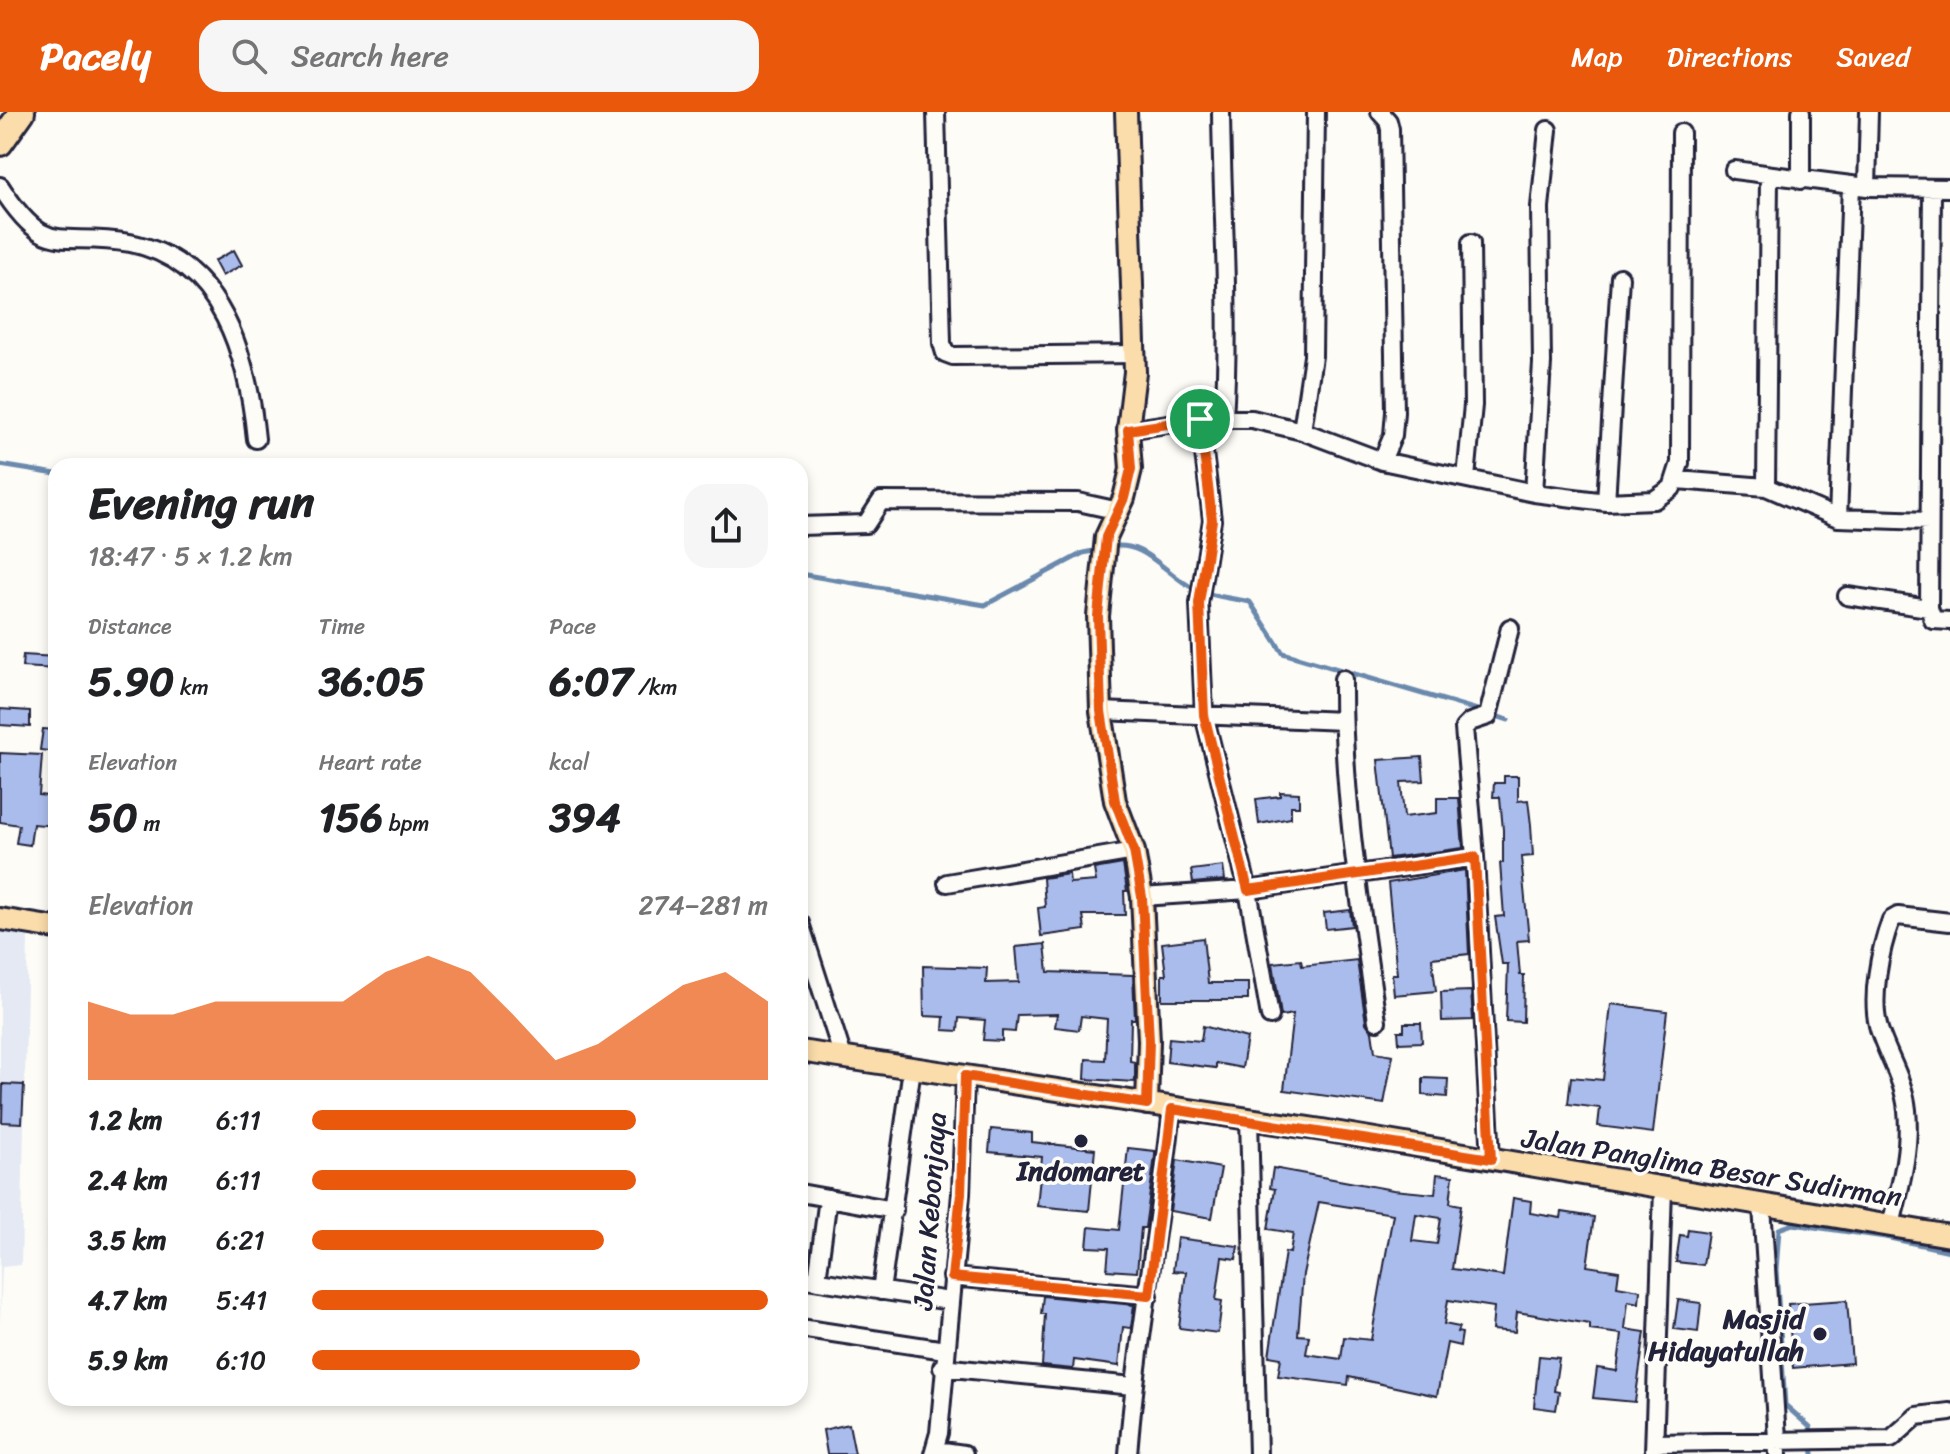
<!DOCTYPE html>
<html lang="en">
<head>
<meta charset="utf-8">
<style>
  body { margin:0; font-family:Sriracha,sans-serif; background:#f6f6f6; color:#202124; height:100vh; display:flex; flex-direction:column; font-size:30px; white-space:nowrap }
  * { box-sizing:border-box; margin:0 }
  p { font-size:26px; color:#757577 }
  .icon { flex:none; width:44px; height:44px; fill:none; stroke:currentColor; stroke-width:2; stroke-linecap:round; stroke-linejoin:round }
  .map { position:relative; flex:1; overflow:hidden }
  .panel { position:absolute; left:48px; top:346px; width:760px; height:948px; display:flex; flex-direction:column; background:#fff; border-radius:24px; box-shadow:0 4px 12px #0003 }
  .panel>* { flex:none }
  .pin { position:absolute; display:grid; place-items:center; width:68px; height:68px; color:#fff; margin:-34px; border:4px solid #fff; border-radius:50%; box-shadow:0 2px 8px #0007 }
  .round { display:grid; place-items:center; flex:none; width:84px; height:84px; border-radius:24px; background:#f6f6f6 }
  .headline { display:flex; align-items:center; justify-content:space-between; height:136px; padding:0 40px }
  h1 { font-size:44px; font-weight:700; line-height:60px }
  .stats { display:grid; grid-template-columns:repeat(3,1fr); gap:12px; height:136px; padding:8px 40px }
  .stats div { display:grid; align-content:center }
  .stats b { font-size:40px; font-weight:700 }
  .stats small { font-size:22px; font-weight:400 }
  .stats p { font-size:22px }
  .chart { height:224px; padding:16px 40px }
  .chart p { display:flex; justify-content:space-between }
  .chart svg { width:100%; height:144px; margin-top:8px; fill:#ea580c; opacity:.7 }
  ul { padding:0 40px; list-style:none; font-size:26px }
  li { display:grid; grid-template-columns:128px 96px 1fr; align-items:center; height:60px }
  li i { height:20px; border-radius:10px; background:#ea580c }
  header { display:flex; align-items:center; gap:48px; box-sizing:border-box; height:112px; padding:0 40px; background:#ea580c; color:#fff }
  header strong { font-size:38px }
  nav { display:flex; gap:44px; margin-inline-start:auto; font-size:28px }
  .search { width:560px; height:72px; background:#f6f6f6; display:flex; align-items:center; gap:20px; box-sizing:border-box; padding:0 28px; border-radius:24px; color:#757577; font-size:30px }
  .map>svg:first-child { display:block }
</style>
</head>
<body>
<header>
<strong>Pacely</strong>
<div class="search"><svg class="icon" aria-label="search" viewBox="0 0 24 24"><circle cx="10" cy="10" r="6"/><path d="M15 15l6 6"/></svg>Search here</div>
<nav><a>Map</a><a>Directions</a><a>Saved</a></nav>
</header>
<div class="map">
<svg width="1950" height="1342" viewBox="0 0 1950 1342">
  <rect width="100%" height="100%" fill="#fdfcf7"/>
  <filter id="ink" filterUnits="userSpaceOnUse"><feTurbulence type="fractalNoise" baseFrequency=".0125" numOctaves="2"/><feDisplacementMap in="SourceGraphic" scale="16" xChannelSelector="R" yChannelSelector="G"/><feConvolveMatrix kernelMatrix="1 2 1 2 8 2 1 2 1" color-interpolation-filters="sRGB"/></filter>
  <g filter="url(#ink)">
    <!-- built -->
    <path fill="#e4e9f3" d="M0 820 28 825 21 1153 2 1155 0 1212Z
      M56 1021V1131H46Z"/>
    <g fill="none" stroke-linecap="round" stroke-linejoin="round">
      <!-- stream -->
      <path stroke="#6b89ad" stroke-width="5" d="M0 353 56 362
        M1109 435C1146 427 1166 464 1195 477 1212 485 1233 486 1250 490L1283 541 1484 600
        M800 462 985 493 1083 441 1099 438
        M1493 603 1508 608
        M1813 1342 1810 1315 1785 1293 1776 1158 1779 1117 1793 1112 1885 1125 1950 1139"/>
    </g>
    <!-- building -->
    <path fill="#aabceb" stroke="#22223b" stroke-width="2" fill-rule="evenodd" d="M234 138 242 153 222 164 214 149Z
      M23 543 56 545V557L22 555Z
      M0 597 30 599V615L0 613Z
      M43 617 56 618V640L40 638Z
      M0 641 42 643 39 683 56 685V714L33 712 30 733 16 731 19 713 0 710Z
      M1422 645 1424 669 1401 670 1404 705 1437 701V686H1459L1463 736 1389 746 1378 648Z
      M1504 664H1518V689L1528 688 1531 713 1533 744 1521 745 1529 828 1517 829 1520 863H1524L1523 910 1506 909 1508 852H1502L1495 805 1504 804 1500 751H1503V718L1500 685H1493L1494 671H1504Z
      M1280 680 1299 681V694H1291V706L1259 712 1256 687 1280 684Z
      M1123 752 1127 779H1124L1125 803H1083L1085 818 1041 824 1038 796 1045 795 1043 766 1069 762 1070 771 1096 769 1094 757Z
      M1223 754 1225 768 1193 771 1191 758Z
      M1465 758 1469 842 1432 846 1436 879 1394 883 1392 862H1397L1388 771Z
      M1350 798 1352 814 1326 817 1324 801Z
      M1203 826 1208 871H1248V888H1162V863H1166L1162 831Z
      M1045 832 1048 860 1133 863 1135 907H1131L1130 949 1135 950V970L1085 967 1086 947 1105 948 1107 907 1081 904 1079 918 1055 915 1057 902 1017 903 1015 920 1002 919V929L983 928 985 908 959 906 958 919 943 918 944 905 924 904 923 854 987 856 986 871 1019 870 1016 835Z
      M1301 848 1302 854 1357 848 1366 911 1372 919 1375 940 1393 943 1384 992 1284 978 1293 902 1281 904 1273 851Z
      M1471 879 1473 908 1442 909 1441 880Z
      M1611 892 1667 899 1653 1021 1598 1014 1600 996 1568 992 1571 965 1603 968Z
      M1404 911H1421L1422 930 1399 931 1398 919H1404Z
      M1203 914 1247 926 1242 956 1216 951V956L1167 950 1169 926 1201 929Z
      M1423 966 1448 967 1447 985 1423 983Z
      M3 972 24 973 22 1011 2 1010Z
      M991 1017 1032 1021V1030L1095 1037 1089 1099 1037 1094 1042 1045 989 1040Z
      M1128 1036 1155 1039V1044L1145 1116H1141L1137 1160 1107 1158 1109 1136 1087 1135 1089 1115 1119 1118Z
      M1177 1048 1221 1056 1212 1106 1170 1099Z
      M1273 1056 1393 1078 1435 1082 1437 1062 1453 1064 1450 1091 1461 1093 1452 1157 1503 1164 1513 1086 1531 1089 1530 1101 1561 1106 1562 1100 1594 1105 1587 1154 1619 1159 1617 1174 1640 1178 1639 1191 1628 1189 1625 1217 1645 1220 1635 1290 1593 1286 1597 1256 1617 1259 1622 1222 1590 1218V1212L1517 1200 1515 1220 1492 1218 1494 1195 1448 1188 1444 1212 1459 1215 1457 1220 1462 1221 1460 1234 1447 1231 1437 1284 1349 1265 1348 1273 1278 1264 1281 1246 1269 1244 1285 1140 1290 1141 1293 1121 1268 1117 1275 1077 1270 1076ZM1319 1090 1393 1102 1371 1228 1344 1225 1341 1247 1306 1242 1309 1224 1298 1223 1303 1162ZM1416 1102 1441 1106 1437 1132 1412 1129Z
      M1688 1117 1708 1120 1703 1153 1676 1150 1680 1123 1687 1124Z
      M1177 1126 1238 1134 1236 1147 1222 1145 1216 1188 1222 1189 1218 1221 1179 1216 1186 1160 1173 1159Z
      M1043 1184 1134 1193 1131 1216 1123 1215 1119 1254 1074 1248 1073 1257 1042 1254 1045 1202H1041Z
      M1678 1188 1701 1191 1698 1220 1674 1217Z
      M1847 1188 1852 1251 1793 1256 1788 1192Z
      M1539 1244 1559 1246 1554 1279 1559 1280 1556 1298 1534 1295Z
      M849 1312 855 1342H827L823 1318Z"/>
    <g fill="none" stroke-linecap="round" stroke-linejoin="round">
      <defs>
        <path id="minor" d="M936 0 942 231 945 241 953 244 1135 242
          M1221 0C1222 102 1231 203 1224 305
          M1380 0 1388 9 1390 17 1395 300 1393 323 1382 349
          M1801 0V68
          M1734 58 1867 75 1950 76
          M1769 65 1766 375 1838 406 1929 409
          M0 74C48 149 58 118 130 131 223 149 248 246 256 327
          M1867 75 1869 0
          M1932 76 1929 496 1933 508 1950 509
          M1200 307 1212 408 1199 491 1204 603 1248 778 1270 904
          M1128 318 1200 307H1252L1302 319 1382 349 1534 381 1606 390 1654 388 1672 376 1680 351 1681 21
          M1302 319 1313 244 1316 0
          M1466 366 1473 293 1471 131
          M1677 368 1766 375
          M1534 381 1542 251 1540 95 1548 18
          M1606 390 1620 165
          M1838 406 1851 73
          M800 414 866 412 881 389 1078 390 1119 399
          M1847 484 1929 496
          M1343 567C1342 682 1361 796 1377 909
          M1101 599 1343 609
          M947 771 1134 739
          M1142 785 1248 778 1475 745
          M800 811 843 945
          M1249 1007 1258 1342
          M1491 1047 1475 745 1464 616 1470 610 1488 604 1510 516
          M800 1081 894 1098
          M1762 1094 1778 1342
          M1891 1113C1900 1075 1911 1037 1907 998 1904 968 1888 945 1879 917 1870 887 1880 837 1891 808L1898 804 1950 810
          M952 1165 1149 1183
          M800 1166 949 1189
          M817 1168 828 1086
          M881 1179 912 956
          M800 1216 945 1238
          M942 1255 1133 1274
          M1655 1331 1891 1327 1917 1304 1950 1300
          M936 1338 964 1342
          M1654 1339 1663 1077
          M933 1342 939 1321 961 1082 965 964
          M1128 1342C1137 1227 1160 1113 1172 997"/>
        <path id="major" d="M1126 0 1135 260 1128 318 1131 357 1124 386 1106 425 1098 504 1101 599 1115 689 1134 739 1142 785 1149 929 1147 992
          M0 807 56 816
          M800 939 1322 1018 1950 1124"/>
        <path id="highway" d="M0 31 22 0"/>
      </defs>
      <!-- minor casing -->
      <use href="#minor" stroke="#22223b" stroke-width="22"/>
      <!-- major casing -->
      <use href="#major" stroke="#22223b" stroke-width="26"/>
      <!-- highway casing -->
      <use href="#highway" stroke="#22223b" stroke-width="30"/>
      <!-- minor -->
      <use href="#minor" stroke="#fdfcf7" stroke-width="16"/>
      <!-- major -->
      <use href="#major" stroke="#fbddab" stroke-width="20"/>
      <!-- highway -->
      <use href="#highway" stroke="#fbddab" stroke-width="24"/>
    </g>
  </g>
  <g fill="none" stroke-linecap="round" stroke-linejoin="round" filter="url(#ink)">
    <defs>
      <path id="route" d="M1200 307 1212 408 1199 491 1204 603 1248 778 1475 745 1491 1047 1172 997 1149 1183 952 1165 961 1082 965 964 1147 992 1149 929 1142 785 1134 739 1115 689 1101 599 1098 504 1106 425 1124 386 1131 357 1128 318Z"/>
    </defs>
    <!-- route casing -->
    <use href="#route" stroke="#fff" stroke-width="16"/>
    <!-- route -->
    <use href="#route" stroke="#ea580c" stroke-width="10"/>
  </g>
  <!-- markers -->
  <g fill="#22223b" stroke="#fdfcf7" stroke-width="3">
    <circle cx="1081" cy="1029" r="8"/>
    <circle cx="1820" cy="1222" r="8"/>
  </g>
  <g text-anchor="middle" stroke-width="7" stroke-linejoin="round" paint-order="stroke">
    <!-- street labels -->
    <g font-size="28" fill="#22223b" stroke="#fdfcf7">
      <text transform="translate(1712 1055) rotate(9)" y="10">Jalan Panglima Besar Sudirman</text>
      <text transform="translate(929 1099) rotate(-86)" y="10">Jalan Kebonjaya</text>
    </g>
    <!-- poi labels -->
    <g font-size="28" font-weight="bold" fill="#22223b" stroke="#fdfcf7">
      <text x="1081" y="1068">Indomaret</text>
      <text x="1804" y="1216" text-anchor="end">Masjid<tspan x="1804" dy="32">Hidayatullah</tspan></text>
    </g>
  </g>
</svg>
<div class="pin" style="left:1200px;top:307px;background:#1e9e55"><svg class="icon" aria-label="arrive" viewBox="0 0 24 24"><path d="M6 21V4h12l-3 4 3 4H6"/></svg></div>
<section class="panel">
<div class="headline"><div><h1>Evening run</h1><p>18:47 · 5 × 1.2 km</p></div><a class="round"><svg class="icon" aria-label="share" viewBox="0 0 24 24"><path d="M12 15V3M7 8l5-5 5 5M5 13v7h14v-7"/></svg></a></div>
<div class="stats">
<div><p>Distance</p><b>5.90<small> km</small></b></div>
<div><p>Time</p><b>36:05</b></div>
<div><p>Pace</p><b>6:07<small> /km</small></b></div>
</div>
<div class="stats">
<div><p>Elevation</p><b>50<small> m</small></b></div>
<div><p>Heart rate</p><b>156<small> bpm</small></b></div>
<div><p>kcal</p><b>394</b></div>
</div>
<div class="chart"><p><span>Elevation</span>274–281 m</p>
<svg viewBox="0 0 160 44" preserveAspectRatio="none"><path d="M0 44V20L10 24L20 24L30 20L40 20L50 20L60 20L70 11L80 6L90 11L100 24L110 38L120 33L130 24L140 15L150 11L160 20V44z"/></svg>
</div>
<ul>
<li><b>1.2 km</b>6:11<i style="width:71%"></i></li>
<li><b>2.4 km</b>6:11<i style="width:71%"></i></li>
<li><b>3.5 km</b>6:21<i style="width:64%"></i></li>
<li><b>4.7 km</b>5:41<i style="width:100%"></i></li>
<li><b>5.9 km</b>6:10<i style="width:72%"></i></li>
</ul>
</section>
</div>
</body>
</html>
